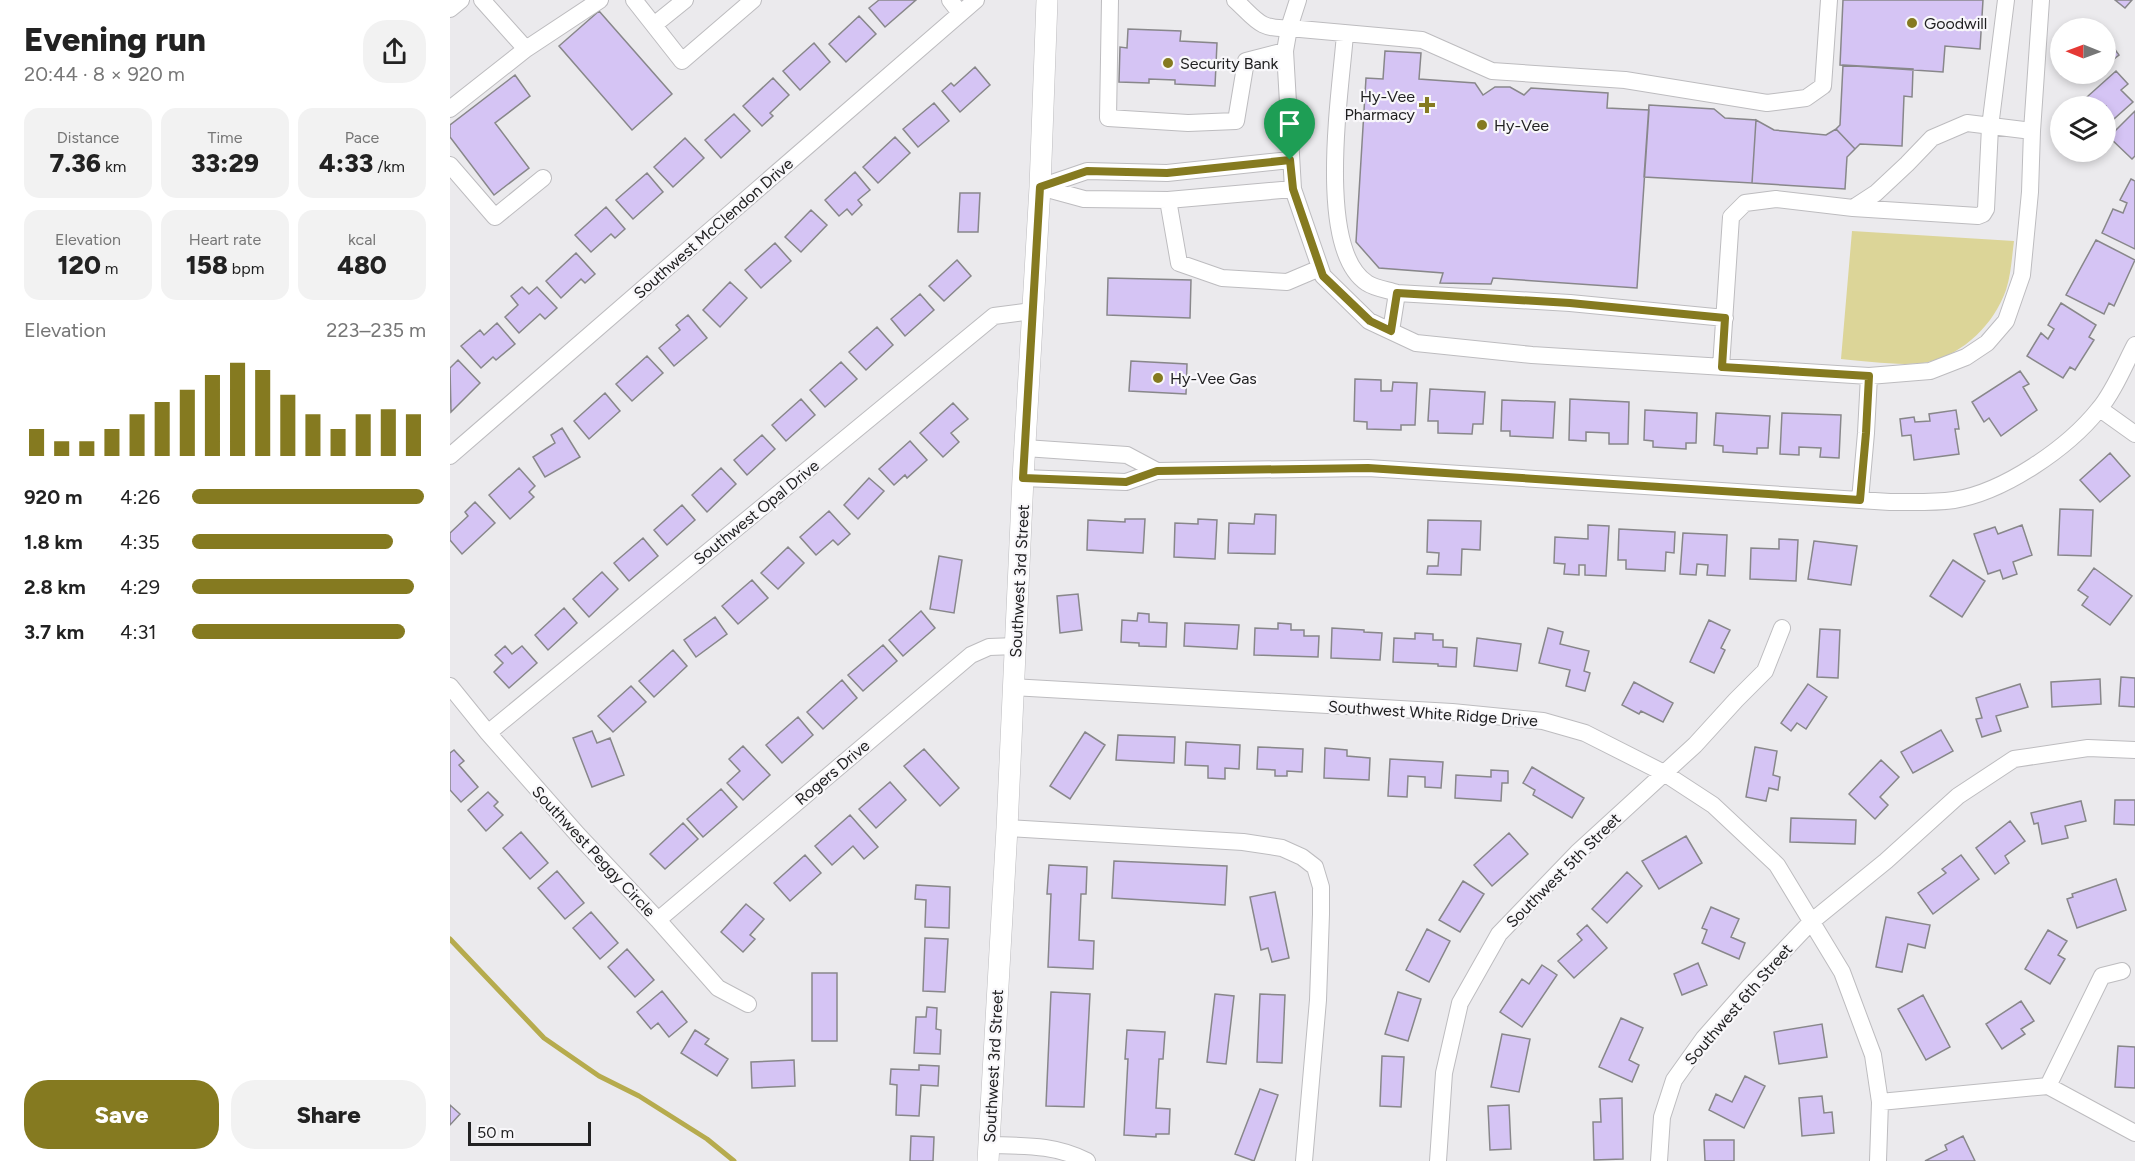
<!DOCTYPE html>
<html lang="en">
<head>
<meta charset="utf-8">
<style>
  body { margin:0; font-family:Figtree,sans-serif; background:#f2f2f2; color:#222; height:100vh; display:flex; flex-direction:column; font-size:22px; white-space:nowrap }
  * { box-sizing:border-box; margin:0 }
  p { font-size:20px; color:#767676 }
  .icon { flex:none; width:33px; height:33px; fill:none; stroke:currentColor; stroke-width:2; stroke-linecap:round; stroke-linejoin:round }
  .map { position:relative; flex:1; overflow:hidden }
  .panel { display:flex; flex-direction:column; background:#fff; width:450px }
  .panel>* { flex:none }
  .needle { width:39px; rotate:271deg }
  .controls { position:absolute; left:1600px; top:18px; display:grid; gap:12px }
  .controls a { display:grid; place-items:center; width:66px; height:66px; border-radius:50%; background:#fff; box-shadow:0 3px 9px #0003; font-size:30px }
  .scale { position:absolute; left:18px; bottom:15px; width:123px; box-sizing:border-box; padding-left:6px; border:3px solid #212122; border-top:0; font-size:16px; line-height:21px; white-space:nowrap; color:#212122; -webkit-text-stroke:4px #f8f7fa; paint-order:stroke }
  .pin { position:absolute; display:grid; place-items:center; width:51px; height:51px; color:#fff; margin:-62px -26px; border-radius:50% 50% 50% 0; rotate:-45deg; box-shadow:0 0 6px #0007 }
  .pin .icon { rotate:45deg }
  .round { display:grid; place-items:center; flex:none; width:63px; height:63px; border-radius:24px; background:#f2f2f2 }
  .summary { display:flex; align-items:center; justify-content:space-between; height:102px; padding:0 24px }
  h1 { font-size:33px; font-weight:800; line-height:45px }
  .figures { display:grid; grid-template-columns:repeat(3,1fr); gap:9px; height:102px; padding:6px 24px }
  .figures div { display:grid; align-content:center; border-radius:15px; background:#f2f2f2; text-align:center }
  .figures b { font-size:26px; font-weight:800 }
  .figures small { font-size:16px; font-weight:400 }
  .figures p { font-size:16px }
  .chart { height:168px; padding:12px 24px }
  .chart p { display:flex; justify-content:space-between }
  .chart svg { width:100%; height:108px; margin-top:6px; stroke:#857a20; stroke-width:6 }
  .button { display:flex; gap:12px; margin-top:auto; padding:12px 24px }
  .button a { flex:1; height:69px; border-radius:24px; background:#857a20; color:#fff; font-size:24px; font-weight:800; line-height:69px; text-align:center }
  .button a+a { background:#f2f2f2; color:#222 }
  ul { padding:0 24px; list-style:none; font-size:20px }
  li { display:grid; grid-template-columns:96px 72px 1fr; align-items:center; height:45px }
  li i { height:15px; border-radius:8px; background:#857a20 }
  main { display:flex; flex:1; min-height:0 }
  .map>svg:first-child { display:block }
</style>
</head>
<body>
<main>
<section class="panel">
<div class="summary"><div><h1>Evening run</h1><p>20:44 · 8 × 920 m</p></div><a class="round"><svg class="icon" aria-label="share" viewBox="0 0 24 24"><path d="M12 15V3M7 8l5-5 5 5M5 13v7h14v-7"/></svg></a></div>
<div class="figures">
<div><p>Distance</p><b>7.36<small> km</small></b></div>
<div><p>Time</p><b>33:29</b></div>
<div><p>Pace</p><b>4:33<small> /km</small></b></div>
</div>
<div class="figures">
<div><p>Elevation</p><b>120<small> m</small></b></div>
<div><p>Heart rate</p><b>158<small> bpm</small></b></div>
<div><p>kcal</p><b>480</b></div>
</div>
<div class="chart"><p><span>Elevation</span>223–235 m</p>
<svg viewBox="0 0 160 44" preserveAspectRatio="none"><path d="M5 44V33M15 44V38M25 44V38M35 44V33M45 44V27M55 44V22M65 44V17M75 44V11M85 44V6M95 44V9M105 44V19M115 44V27M125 44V33M135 44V27M145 44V25M155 44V27"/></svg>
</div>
<ul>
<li><b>920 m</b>4:26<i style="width:99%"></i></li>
<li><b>1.8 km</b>4:35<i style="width:86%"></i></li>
<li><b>2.8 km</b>4:29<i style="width:95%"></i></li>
<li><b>3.7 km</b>4:31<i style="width:91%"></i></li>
</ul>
<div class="button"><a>Save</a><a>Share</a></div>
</section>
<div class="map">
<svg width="1685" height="1161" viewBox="0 0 1685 1161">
  <rect width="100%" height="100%" fill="#ebeaed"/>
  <!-- green -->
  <path fill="#dcd598" d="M1402 231 1564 241C1562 256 1561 275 1556 290 1544 324 1514 354 1478 362 1455 367 1416 361 1391 359Z"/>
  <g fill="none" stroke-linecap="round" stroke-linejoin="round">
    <!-- stream -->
    <path stroke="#b6ab4d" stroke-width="5" d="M0 939 94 1038 149 1076 189 1096 257 1139 284 1161"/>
  </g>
  <!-- building -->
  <path fill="#d5c4f4" stroke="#88878a" stroke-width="1.5" d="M429 0H466L435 27 419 8Z
    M1393 0H1533L1530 49 1495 46 1493 72 1390 65Z
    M1665 0H1682L1675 8Z
    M149 11 222 94 182 130 109 46Z
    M409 16 426 34 396 62 379 44Z
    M678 29 731 31 730 41 767 43 765 86 725 84V80L699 79V83L669 82 670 47 677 48Z
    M1656 37 1669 55 1656 65Z
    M364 43 380 62 350 90 333 71Z
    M935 51 971 53 969 79 1025 83 1033 95 1045 87H1060L1074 95 1081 88 1158 93 1157 108 1199 110 1187 288 1043 278 1041 284 990 283 993 273 929 268 906 242 916 78 933 79Z
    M1393 65 1463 69 1462 97 1454 96 1452 146 1410 144 1405 149 1386 129 1390 125Z
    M525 67 540 85 510 112 492 91 501 83 504 86Z
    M1666 71 1678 84 1671 90 1683 102 1656 126V106L1628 105Z
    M1627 74H1644L1633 82Z
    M65 75 80 96 45 123 79 168 44 195 0 137V125Z
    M323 78 339 95 320 113 323 116 312 126 293 106Z
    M484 103 499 121 468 147 453 129Z
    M1199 105 1264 109 1275 118 1306 120 1302 183 1194 177Z
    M1685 111V156L1682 159 1659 137Z
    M284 114 300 131 271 158 255 140Z
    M1306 120 1324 130 1376 135 1386 129 1405 149 1397 157 1395 189 1302 183Z
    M445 137 460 153 428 183 413 167Z
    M235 138 254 158 223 187 204 167Z
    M405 172 420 190 408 200 412 205 402 215 397 209 389 216 375 200Z
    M197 173 213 192 183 219 166 200Z
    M1681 179 1685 181V249L1652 233 1663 209 1673 213 1677 203 1670 200Z
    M510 193H530L528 232H508Z
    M156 207 175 229 165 238 161 234 141 252 125 235Z
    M361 210 377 225 351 252 335 237Z
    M1646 240 1685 260 1664 306 1659 303 1654 314 1616 295Z
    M325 243 341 261 311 288 295 270Z
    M126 253 145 274 135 283 131 279 111 298 96 281Z
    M507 260 521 276 494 301 479 286Z
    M658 278 741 280 740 318 657 315Z
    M280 282 297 298 270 327 253 310Z
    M72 287 79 294 87 287 107 308 95 319 90 314 69 333 55 317 68 305 61 296Z
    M470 294 484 310 455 336 441 319Z
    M1611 303 1646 325 1639 337 1644 340 1625 370 1620 367 1613 378 1577 356 1591 333 1598 339 1604 329 1598 325Z
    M238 315 257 338 224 366 209 348 230 330 226 325Z
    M47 323 65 344 46 360 43 357 31 368 11 346 30 330 34 335Z
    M427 327 443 345 416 370 399 352Z
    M197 356 213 373 182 401 166 384Z
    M8 360 30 383 1 412 0 368Z
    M681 361 737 364 736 394 679 391Z
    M391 362 407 379 375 407 360 390Z
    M1570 371 1579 384 1573 387 1587 410 1551 436 1539 418 1534 422 1522 402Z
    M905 379 931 380V391H942L943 382 967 383 965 425H951V430L917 429V422L904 421Z
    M980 389 1035 392 1033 424H1023L1022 434 988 433V421H978Z
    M155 393 170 411 139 439 124 421Z
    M351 399 365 415 336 441 322 425Z
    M1120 399 1179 402 1178 444H1159V433L1136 432V441L1119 440Z
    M1052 400 1105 402 1103 438 1060 436V431H1051Z
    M503 403 518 419 501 433 509 442 493 457 470 433Z
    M1195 410 1247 413 1246 443H1236V449L1203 447V441L1194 440Z
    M1506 410 1509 429H1505L1509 454 1464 460 1461 435 1452 436 1450 419 1464 417 1465 422 1480 421 1479 414Z
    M1266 413 1320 416 1318 448H1307V454L1273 452V446L1264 445Z
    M1332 413 1391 415 1389 458 1370 457 1371 448 1349 447V455L1330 454Z
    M112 428 130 457 95 477 83 457 105 443 101 435Z
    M312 435 325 449 297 475 284 460Z
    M460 441 477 460 457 478 455 475 444 485 429 469Z
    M1660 453 1680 476 1650 502 1630 480Z
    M69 468 85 486 79 492 84 497 60 519 39 495Z
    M271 468 286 484 257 512 242 495Z
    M419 478 434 491 408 519 394 505Z
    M25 502 45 523 12 554 0 540V533L18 516 15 512Z
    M232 505 245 520 217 545 204 530Z
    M1610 509 1643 510 1641 556 1608 555Z
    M379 511 400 534 388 545 383 540 366 555 350 537Z
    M805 514 826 515 825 554 778 553 779 523 804 524Z
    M675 519H695L693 553 637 550 638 520 675 522Z
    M748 519 767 520 765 559 724 557 725 523 748 524Z
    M978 520 1031 521 1030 550 1012 549 1011 575 977 574 978 566H988L989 553 977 552Z
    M1138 525 1159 526 1156 576 1135 575V565H1129V575L1114 574 1115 564 1104 563 1105 537 1138 539Z
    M1572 525 1582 555 1563 562 1567 574 1553 579 1550 570 1538 574 1524 534 1545 527 1548 534Z
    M1169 529 1225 532 1224 553 1216 552 1215 571 1176 569V560H1168Z
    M1233 533 1277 535 1275 576 1257 575 1258 565 1247 564 1246 575 1230 574Z
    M193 538 208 556 179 581 164 563Z
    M1329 539 1348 540 1346 581 1300 579 1301 548 1329 549Z
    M1364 541 1407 546 1401 585 1358 579Z
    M338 547 354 563 328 589 311 573Z
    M489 556 512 560 504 613 480 609Z
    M1503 560 1535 581 1512 617 1480 596Z
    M1644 568 1682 596 1660 625 1632 605 1638 597 1628 590Z
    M152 572 168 589 139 617 123 599Z
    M302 580 318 598 288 624 272 606Z
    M628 594 632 630 610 633 607 596Z
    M114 608 127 623 98 650 85 635Z
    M471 611 485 628 453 656 439 640Z
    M688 613 699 614V622L717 623 716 647 689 646V643L671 642 672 620 687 621Z
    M265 617 277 634 246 657 234 640Z
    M1259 620 1280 630 1271 648 1275 650 1264 673 1240 662Z
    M735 623 789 625 787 649 734 646Z
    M828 623 841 624V630H854V636H869L868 657 804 655 805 628 828 629Z
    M882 628 914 630V632L932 633 930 660 881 658Z
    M1098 628 1113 632 1110 644 1139 651 1134 671 1140 673 1135 691 1116 686 1120 670 1089 663Z
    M1370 629 1390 630 1388 678 1367 677Z
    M965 633 983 634V640H993V647L1007 648 1006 667 988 666V664L943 662 944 638 965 639Z
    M1027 638 1071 644 1067 671 1024 666Z
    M433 645 447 661 413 691 398 675Z
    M55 646 62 654 72 646 87 663 59 688 44 672 53 663 45 655Z
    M223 650 237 666 204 697 189 681Z
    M1671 677 1685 678V707L1669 706Z
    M1650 679 1651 704 1602 707 1601 682Z
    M392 680 407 698 373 729 357 712Z
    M1184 682 1223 703 1213 722 1191 711 1189 714 1172 705Z
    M1358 684 1377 697 1356 729 1347 723 1341 731 1331 723Z
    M1570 684 1578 707 1546 716 1551 731 1532 737 1526 719 1532 718 1526 698Z
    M181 686 196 702 163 732 148 716Z
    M348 717 363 735 332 763 316 745Z
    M1491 730 1503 751 1463 773 1451 752Z
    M142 731 147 743 160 738 174 775 142 787 123 738Z
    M635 732 655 745 620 799 600 786Z
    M668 735 725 737 724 763 666 760Z
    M736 742 790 745 789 769 775 768V779L758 778V766L735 765Z
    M293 746 320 775 293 800 277 783 290 771 279 759Z
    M808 747 853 749 852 772 837 771V776H825V770L807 769Z
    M1305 747 1327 751 1323 775 1330 777 1328 790 1319 788 1316 801 1296 797Z
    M875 748 897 750V756L920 758 919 780 874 778Z
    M474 749 509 788 490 806 454 766Z
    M4 750 14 761 9 765 28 787 11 802 0 790V753Z
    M940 759 993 762 991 788 975 787V777L958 776 957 797 938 796Z
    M1431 760 1449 777 1430 797 1438 805 1425 819 1399 794Z
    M1082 767 1134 798 1122 818 1083 795 1085 790 1073 783Z
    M1041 770 1058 771V783H1052L1051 801 1005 798 1006 775 1041 777Z
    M440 782 456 800 426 828 409 809Z
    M271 789 287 807 253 837 237 819Z
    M38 792 48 802 44 806 53 815 36 831 18 810Z
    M1665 800H1685V825L1664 824Z
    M1631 801 1636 821 1615 826 1618 838 1592 844 1588 823 1584 824 1581 813Z
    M400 815 428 847 414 859 403 846 382 865 365 846Z
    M1341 818 1406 820 1405 844 1340 842Z
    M1560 821 1575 841 1555 856 1559 863 1545 874 1526 848Z
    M233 823 248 839 215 869 200 854Z
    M71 832 98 863 80 879 53 848Z
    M1059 833 1078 854 1042 886 1024 865Z
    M1236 836 1252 863 1209 889 1192 861Z
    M355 855 371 873 340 901 324 883Z
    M1511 855 1529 879 1483 914 1468 893 1496 873 1492 869Z
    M664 861 777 866 775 905 662 898Z
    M599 865 637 867 636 894H631L629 940 644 941 643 969 598 967 601 894H597Z
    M107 871 134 903 115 919 88 888Z
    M1177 872 1192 886 1157 923 1142 909Z
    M1666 879 1676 910 1627 928 1617 899 1623 897 1622 894Z
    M1013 881 1034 894 1010 932 989 920Z
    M466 885 500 887 499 928 475 927 476 900 465 899Z
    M825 892 839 958 822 962 818 948 811 950 800 897Z
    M296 904 314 919 300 935 305 939 293 952 271 932Z
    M1261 907 1289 919 1281 937 1295 943 1289 959 1252 943 1257 930 1252 928Z
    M141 912 168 943 150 959 123 928Z
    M1436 917 1480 925 1475 948 1458 944 1452 972 1426 967Z
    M1137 925 1157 948 1124 978 1108 961 1132 940 1127 934Z
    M977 929 1000 941 979 982 956 970Z
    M1598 930 1617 941 1608 955 1615 959 1600 984 1575 969Z
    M475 938 498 939 495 992 473 991Z
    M177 949 204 980 185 997 158 967Z
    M1248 963 1257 985 1232 995 1224 974Z
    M1092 965 1107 975 1072 1027 1050 1012 1072 979 1079 984Z
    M362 973H387V1041H362Z
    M212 991 237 1022 219 1037 208 1023 201 1029 187 1012Z
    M601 992 640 994 634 1107 596 1106Z
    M948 992 971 999 958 1041 935 1034Z
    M765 994 784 996 776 1064 757 1062Z
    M810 994 835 995 832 1063 807 1062Z
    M1473 995 1500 1047 1476 1060 1448 1009Z
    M1571 1001 1584 1021 1571 1029 1575 1034 1552 1049 1536 1024Z
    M477 1007 487 1008 486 1029 491 1030 490 1054 464 1053 466 1017H476Z
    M1171 1018 1193 1028 1179 1060 1189 1065 1182 1082 1149 1067Z
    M1372 1024 1377 1057 1329 1064 1324 1032Z
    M245 1030 259 1039 255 1044 278 1059 267 1076 231 1053Z
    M677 1030 715 1032 713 1059H709L706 1108 720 1109 719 1134H706V1137L674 1135 678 1059H675Z
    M1052 1034 1080 1039 1069 1092 1041 1087Z
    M1668 1046 1685 1047V1088L1665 1087Z
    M932 1056 954 1057 951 1107 930 1106Z
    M344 1060 345 1086 302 1088 301 1062Z
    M469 1065 489 1066 488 1086 471 1085 469 1116 446 1115 447 1085 440 1084 441 1069 469 1070Z
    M1295 1076 1315 1086 1294 1128 1259 1110 1266 1094 1282 1102Z
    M810 1089 828 1095 804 1161 785 1154Z
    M1372 1096 1374 1113 1382 1112 1384 1133 1352 1136 1349 1098Z
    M1172 1098 1173 1159 1144 1160 1143 1122H1151L1150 1099Z
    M0 1105 10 1114 0 1125Z
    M1059 1105 1061 1149 1040 1150 1038 1106Z
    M461 1136 484 1137 483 1161H460Z
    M1513 1136 1525 1161H1475L1497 1150 1495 1145Z
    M1254 1140H1284V1161H1255Z"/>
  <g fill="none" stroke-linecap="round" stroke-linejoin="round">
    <defs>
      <path id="minor" d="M184 0 232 61 303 0
        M500 0 510 13
        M660 0 658 118 738 123 786 121 796 61 835 51
        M785 0C806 19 809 30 839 28L972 40 1042 71 1175 80 1317 103 1356 98 1373 86 1379 0
        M848 0 839 28 835 51 843 189 873 276 919 321 966 343 1082 355 1419 376 1480 371 1516 357 1537 343 1556 321 1572 275 1580 192 1582 131 1591 0
        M0 9 11 0
        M204 25 235 0
        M895 34C891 89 865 249 917 283 924 288 938 290 947 293
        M76 49 150 0
        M0 109 76 49 32 0
        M0 165 45 217 93 178
        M590 187 634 199 718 200 843 189
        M590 187 637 171 717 173 840 160
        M718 200 729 263 772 278 837 282 870 268
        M1403 208 1528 216 1533 214 1536 209 1540 127 1556 0
        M941 331 947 293 1120 303 1275 318
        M1271 367 1281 217 1295 203 1326 199 1403 208 1426 193 1457 164 1482 138 1517 123 1582 131
        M1650 409 1685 434
        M575 448 677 455 707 471
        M0 456 526 0
        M573 478 676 482 707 471 918 468 1440 502C1461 502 1483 503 1504 500 1554 492 1618 448 1649 409 1663 393 1675 364 1685 345
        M1410 500 1416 433 1419 376
        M0 686 38 733 128 835 208 920 268 988 298 1004
        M563 687 1002 712 1093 721 1135 733 1214 773 1263 805 1327 865 1392 972 1423 1055 1430 1102 1428 1161
        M38 733 544 316 582 311
        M557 828 793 842 832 848 852 857 865 867 871 887V914L868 1000 854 1161
        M208 920 521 655 539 647 566 646
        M1598 1086 1652 976 1672 971
        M1430 1102 1598 1086 1685 1133
        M538 1145C574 1146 604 1144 637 1161
        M988 1161 994 1073 1010 1003 1049 934 1127 853 1245 745 1286 700 1315 671 1332 628
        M1209 1161 1212 1117 1224 1080 1254 1038 1299 987 1361 922 1436 861 1508 796 1564 759 1638 748 1685 750"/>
      <path id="major" d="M538 1161 557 828 573 478 590 187 597 0"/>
    </defs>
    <!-- minor casing -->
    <use href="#minor" stroke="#bdbcbf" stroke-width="18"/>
    <!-- major casing -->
    <use href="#major" stroke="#bdbcbf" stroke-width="22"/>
    <!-- minor -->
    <use href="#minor" stroke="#fff" stroke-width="16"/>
    <!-- major -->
    <use href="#major" stroke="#fff" stroke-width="21"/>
  </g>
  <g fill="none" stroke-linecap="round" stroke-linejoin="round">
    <defs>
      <path id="route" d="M840 160 843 189 873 276 920 321 941 331 947 293 1120 303 1275 318 1272 367 1419 376 1416 433 1410 500 918 468 707 471 676 482 573 478 590 187 637 171 717 173Z"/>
    </defs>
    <!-- route casing -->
    <use href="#route" stroke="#fff" stroke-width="12"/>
    <!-- route -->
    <use href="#route" stroke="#857a20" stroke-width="8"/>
  </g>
  <!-- markers -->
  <g fill="#857a20" stroke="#f8f7fa" stroke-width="2">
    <circle cx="1462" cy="23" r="6"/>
    <circle cx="718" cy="63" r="6"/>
    <path d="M974 96h6v6h6v6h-6v6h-6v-6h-6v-6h6z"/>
    <circle cx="1032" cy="125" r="6"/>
    <circle cx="708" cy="378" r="6"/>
  </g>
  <g text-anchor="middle" stroke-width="4.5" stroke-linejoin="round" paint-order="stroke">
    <!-- poi labels -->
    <g font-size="16" fill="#212122" stroke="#f8f7fa" text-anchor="start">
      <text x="1474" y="29">Goodwill</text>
      <text x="730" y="69">Security Bank</text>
      <text x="965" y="102" text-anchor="end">Hy-Vee<tspan x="965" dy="18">Pharmacy</tspan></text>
      <text x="1044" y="131">Hy-Vee</text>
      <text x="720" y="384">Hy-Vee Gas</text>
    </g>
    <!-- street labels -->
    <g font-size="16" fill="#212122" stroke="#f8f7fa">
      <text transform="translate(263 228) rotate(-41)" y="6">Southwest McClendon Drive</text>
      <text transform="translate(306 512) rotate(-39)" y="6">Southwest Opal Drive</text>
      <text transform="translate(569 581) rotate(-87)" y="6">Southwest 3rd Street</text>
      <text transform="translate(983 713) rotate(4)" y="6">Southwest White Ridge Drive</text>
      <text transform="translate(382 772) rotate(-40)" y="6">Rogers Drive</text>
      <text transform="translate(144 851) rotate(47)" y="6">Southwest Peggy Circle</text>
      <text transform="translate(1113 870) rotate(-45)" y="6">Southwest 5th Street</text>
      <text transform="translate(1288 1004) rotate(-49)" y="6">Southwest 6th Street</text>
      <text transform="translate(543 1066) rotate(-87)" y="6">Southwest 3rd Street</text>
    </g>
  </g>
</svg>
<div class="controls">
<a><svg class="needle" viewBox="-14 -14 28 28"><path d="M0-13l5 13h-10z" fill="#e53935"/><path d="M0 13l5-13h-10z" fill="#767676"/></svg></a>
<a><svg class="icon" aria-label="layers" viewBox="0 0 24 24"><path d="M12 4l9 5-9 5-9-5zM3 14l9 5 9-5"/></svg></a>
</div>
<div class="scale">50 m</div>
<div class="pin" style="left:840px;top:160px;background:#1e9e55"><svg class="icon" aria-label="arrive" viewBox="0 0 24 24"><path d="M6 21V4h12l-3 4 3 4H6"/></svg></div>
</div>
</main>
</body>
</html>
